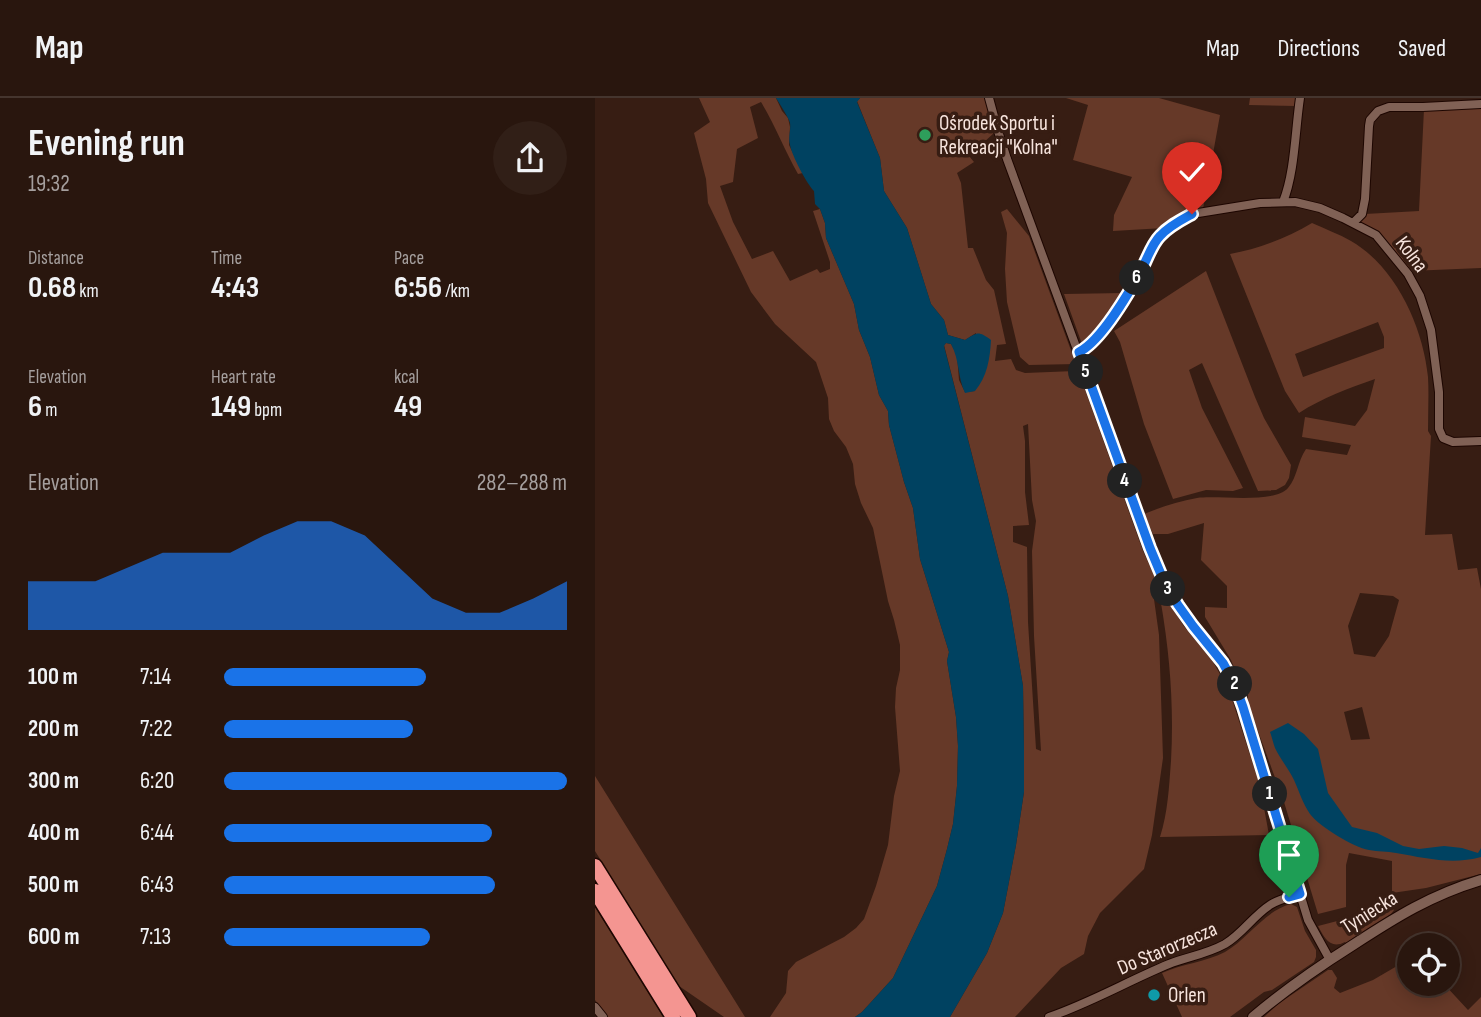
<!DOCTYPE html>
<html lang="en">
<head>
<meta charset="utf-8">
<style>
  body { margin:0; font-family:"Sofia Sans Condensed",sans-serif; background:#311f17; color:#f1f3f6; height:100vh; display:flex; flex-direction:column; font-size:26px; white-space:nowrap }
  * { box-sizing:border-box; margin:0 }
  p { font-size:23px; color:#a59f9e }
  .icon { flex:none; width:38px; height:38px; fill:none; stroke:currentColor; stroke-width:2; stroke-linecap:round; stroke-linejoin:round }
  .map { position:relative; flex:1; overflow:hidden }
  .side { display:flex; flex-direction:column; background:#29160e; width:595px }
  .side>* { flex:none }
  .tools { position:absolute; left:802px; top:835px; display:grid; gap:14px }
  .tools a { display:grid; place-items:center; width:63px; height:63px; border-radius:50%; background:#29160e; box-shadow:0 4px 18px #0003,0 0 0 2px #45352e; font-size:35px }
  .pin { position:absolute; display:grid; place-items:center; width:60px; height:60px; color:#fff; margin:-72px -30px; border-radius:50% 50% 50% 0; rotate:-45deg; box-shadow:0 0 7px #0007 }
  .pin .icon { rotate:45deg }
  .km { position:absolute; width:35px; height:35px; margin:-18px; border-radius:50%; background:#222; color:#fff; font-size:19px; line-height:35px; text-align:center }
  .round { display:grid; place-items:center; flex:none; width:74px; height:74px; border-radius:37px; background:#311f17 }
  .summary { display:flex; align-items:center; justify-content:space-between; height:119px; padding:0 28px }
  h1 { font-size:38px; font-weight:700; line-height:52px }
  .figures { display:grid; grid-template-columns:repeat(3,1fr); gap:10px; height:119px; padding:7px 28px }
  .figures div { display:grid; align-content:center }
  .figures b { font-size:30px; font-weight:700 }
  .figures small { font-size:19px; font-weight:400 }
  .figures p { font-size:19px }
  .chart { height:196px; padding:14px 28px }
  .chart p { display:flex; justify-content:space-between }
  .chart svg { width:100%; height:126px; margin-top:7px; fill:#1a73e8; opacity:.7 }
  ul { padding:0 28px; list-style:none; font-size:23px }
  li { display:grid; grid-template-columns:112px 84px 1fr; align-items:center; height:52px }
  li i { height:18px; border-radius:9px; background:#1a73e8 }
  header { display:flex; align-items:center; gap:42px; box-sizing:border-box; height:98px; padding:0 35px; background:#29160e; border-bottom:2px solid #45352e }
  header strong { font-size:33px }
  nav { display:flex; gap:38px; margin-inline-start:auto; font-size:24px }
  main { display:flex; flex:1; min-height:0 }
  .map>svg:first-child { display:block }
</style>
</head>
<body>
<header>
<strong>Map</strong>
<nav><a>Map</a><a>Directions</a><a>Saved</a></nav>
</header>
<main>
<section class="side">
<div class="summary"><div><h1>Evening run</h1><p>19:32</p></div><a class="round"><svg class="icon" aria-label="share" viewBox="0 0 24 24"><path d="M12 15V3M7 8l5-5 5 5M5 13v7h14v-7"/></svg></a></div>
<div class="figures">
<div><p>Distance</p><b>0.68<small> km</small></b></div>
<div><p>Time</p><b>4:43</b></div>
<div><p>Pace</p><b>6:56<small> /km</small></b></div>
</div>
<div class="figures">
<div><p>Elevation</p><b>6<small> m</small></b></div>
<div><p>Heart rate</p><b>149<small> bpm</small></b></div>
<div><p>kcal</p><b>49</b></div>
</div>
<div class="chart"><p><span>Elevation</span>282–288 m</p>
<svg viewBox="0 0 160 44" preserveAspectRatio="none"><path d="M0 44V27L10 27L20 27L30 22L40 17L50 17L60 17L70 11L80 6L90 6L100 11L110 22L120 33L130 38L140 38L150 33L160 27V44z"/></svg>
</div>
<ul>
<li><b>100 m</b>7:14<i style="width:59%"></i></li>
<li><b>200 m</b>7:22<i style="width:55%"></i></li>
<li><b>300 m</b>6:20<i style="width:100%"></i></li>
<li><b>400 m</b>6:44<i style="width:78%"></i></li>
<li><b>500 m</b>6:43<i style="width:79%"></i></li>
<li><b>600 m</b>7:13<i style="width:60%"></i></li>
</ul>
</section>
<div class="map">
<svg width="886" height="919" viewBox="0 0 886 919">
  <rect width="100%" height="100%" fill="#371d13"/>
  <!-- green -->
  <path fill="#663928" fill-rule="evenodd" d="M104 0H181L187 13 193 20 195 29 194 47 208 75 203 76C190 53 180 27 166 4L155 9 163 40 142 51 138 84 125 88 138 124 157 161 178 153 195 183 222 171 225 175 235 171V164L218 113 225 111 230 125 231 140 259 206 264 232 275 259 284 297 293 313 294 327 309 384 318 410 325 461 354 554 352 563 361 619 363 648 362 688 358 726 352 751 342 788 298 880 267 914 260 919H175L191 895 193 873 201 864 249 839 261 830 269 821 281 788 293 747 299 698 305 673 300 609 301 590 305 572V547L299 522 293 503 278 430 266 405 260 386 258 366 251 349 239 333 234 321 233 300 221 264 180 226 156 194 113 105 111 81 99 35 115 24Z
    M265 0H392L400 34 374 58 379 64 362 75 366 85 373 150H378L391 182 399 192 411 246 402 247 400 263 416 261 421 272 430 275 480 273 485 278 548 453 562 484 558 489V494L564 537 568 660 557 737 549 771 505 815 493 838 489 856 466 870 420 919H355L392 855 408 815 421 747 429 694V652L428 588 413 498 349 247 351 245 356 246 362 257 364 282 370 294 380 293 381 235 370 242 353 237 349 222 336 206 312 130 289 93 285 60 262 3ZM433 326 437 402 441 423 437 453 439 538 446 653 441 651 433 524 432 449 418 444V428L434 427 430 394V343L428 328Z
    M471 0H564L625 17 608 111 584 118 569 130 518 133 519 117 537 79 478 62 493 7Z
    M655 0H702L701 8 654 7Z
    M886 8V170L815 173 765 124 770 116 824 113 829 11Z
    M412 111 434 138 481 266 434 267 425 259 412 204 410 171 412 135 406 114Z
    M717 125C730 131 744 136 756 143 801 169 828 229 833 279 834 297 833 315 833 333L836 338 830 437 857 436 863 472 882 470 886 491V776L831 790 797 795V763L754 755 751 767V809L723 816 689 704 653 606V595L648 591 636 562 610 519V509L632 510V488L606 462 609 425 573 436H558L549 416C566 409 584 403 602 400 623 397 680 406 693 390 703 378 702 364 711 351L752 357 756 347 707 339 710 319 760 328 772 312 780 281C754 290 727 300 704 315L690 293 635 156C663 151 692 140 717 125ZM783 224 789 239V250L708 279 700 256ZM765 495 798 498 804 502 794 538 780 559 759 556 753 528ZM767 609 775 641 756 642 749 614Z
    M611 173 660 299 669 320 696 367 694 380 690 387 681 392 663 393 607 265 594 272 607 310 648 390 638 393 611 392 578 401 549 326 525 244 519 233Z
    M529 195 513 219 493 245 487 246 469 196Z
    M567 494 588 527 618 564 634 592 665 688 674 737 565 739C573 714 574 689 576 663 579 609 575 558 566 505Z
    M0 678 150 919H129L84 888 0 753Z
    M696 806 702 809 710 833 721 852V859L719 864 677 892 669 894 635 919H587L567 875C587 866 610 864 630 854 654 840 669 813 696 806Z
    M0 809 68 919H13L0 902Z
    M796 809 799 812 796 816 751 845 750 844C735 852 729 839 723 828Z
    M814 861V886H849L873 912 886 899V919H669L683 906 733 872H737L742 880 739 890 745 895 778 882Z"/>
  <!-- water -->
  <path fill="#004261" d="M181 0H265L262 4 285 60 289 93 312 130 336 206 349 222 353 237 370 242C383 234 383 233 396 242 395 261 392 279 380 293L370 295C362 277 365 263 356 246L351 245 349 248 413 498 428 588 429 652V694L421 747 408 815 392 855 355 919H260L267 914 298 880 342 788 352 751 358 726 362 688 363 648 361 619 352 563 354 554 325 461 318 410 309 384 294 327 293 313 284 297 275 259 264 232 259 206 231 140 230 125 225 111 220 106 219 93C212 86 197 58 195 47 193 40 196 32 195 25 194 20 184 5 181 0Z
    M693 625 709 636 723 651 733 695 757 729 782 735 808 748 824 751 849 748 867 750 883 755 886 750V759C857 767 830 760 801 755 792 753 783 754 774 752 758 749 725 729 715 716 708 706 704 693 699 682 694 671 685 661 680 650 678 645 677 639 675 634Z"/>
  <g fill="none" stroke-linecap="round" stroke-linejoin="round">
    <defs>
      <path id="minor" d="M394 0 403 33 412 61 555 450 570 486 583 507 628 565 640 587 648 609 713 822 735 862
        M688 104C700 74 700 33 705 0
        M758 125 767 116 770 101 774 28 775 22 783 13 794 9H828L886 6
        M484 254 495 247 521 213 543 178 564 139 577 127 597 116 665 105 700 104 725 110 748 120 781 137 813 176 825 198 836 232 844 294V331L848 340 858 344 886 343
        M0 909 8 919
        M454 919C495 905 533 883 574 866 592 859 612 856 630 846 647 836 658 818 675 807 684 801 695 799 705 796"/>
      <path id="tertiary" d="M658 919C689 893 723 869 758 847 801 819 836 797 886 782"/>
      <path id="motorway" d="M0 768 94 919
        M0 793 78 919"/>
    </defs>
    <!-- minor casing -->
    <use href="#minor" stroke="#1d0601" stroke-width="10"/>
    <!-- tertiary casing -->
    <use href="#tertiary" stroke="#1d0601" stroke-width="12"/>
    <!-- motorway casing -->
    <use href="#motorway" stroke="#1d0601" stroke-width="17"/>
    <!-- minor -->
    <use href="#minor" stroke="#806155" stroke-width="8"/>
    <!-- tertiary -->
    <use href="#tertiary" stroke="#806155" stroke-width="10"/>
    <!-- motorway -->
    <use href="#motorway" stroke="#f49591" stroke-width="14"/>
  </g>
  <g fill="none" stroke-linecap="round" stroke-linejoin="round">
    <defs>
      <path id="route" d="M597 116C586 122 574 128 565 138 557 146 552 161 547 171 535 193 506 243 484 254L555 450 570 486 583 507 598 528 628 565 640 587 648 609 705 796 694 799"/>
    </defs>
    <!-- route casing -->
    <use href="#route" stroke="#fff" stroke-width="14"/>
    <!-- route -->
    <use href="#route" stroke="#1a73e8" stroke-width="9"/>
  </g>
  <!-- markers -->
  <circle fill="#2e9e5b" stroke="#371d13" stroke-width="2.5" cx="330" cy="37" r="7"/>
  <circle fill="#0f9aa8" stroke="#371d13" stroke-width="2.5" cx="559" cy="897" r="7"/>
  <g text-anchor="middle" stroke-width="7" stroke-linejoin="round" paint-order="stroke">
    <!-- poi labels -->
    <g font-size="21" fill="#f7e4dd" stroke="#371d13" text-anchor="start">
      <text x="344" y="32">Ośrodek Sportu i<tspan x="344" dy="24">Rekreacji "Kolna"</tspan></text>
      <text x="573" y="904">Orlen</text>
    </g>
    <!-- street labels -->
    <g font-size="21" fill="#f7e4dd" stroke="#371d13">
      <text transform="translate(817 156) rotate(53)" y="7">Kolna</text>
      <text transform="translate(774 814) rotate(-32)" y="7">Tyniecka</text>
      <text transform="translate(572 850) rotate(-23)" y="7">Do Starorzecza</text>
    </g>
  </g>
</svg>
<div class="tools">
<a><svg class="icon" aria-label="locate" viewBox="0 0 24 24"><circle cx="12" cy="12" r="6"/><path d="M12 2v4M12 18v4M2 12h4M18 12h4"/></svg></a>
</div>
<div class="pin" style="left:694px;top:799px;background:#1e9e55"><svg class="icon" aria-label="arrive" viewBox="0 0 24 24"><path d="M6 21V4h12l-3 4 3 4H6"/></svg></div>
<div class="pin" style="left:597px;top:116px;background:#d93025"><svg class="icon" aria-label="check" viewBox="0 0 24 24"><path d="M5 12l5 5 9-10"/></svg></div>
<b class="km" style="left:675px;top:696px">1</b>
<b class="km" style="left:640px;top:586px">2</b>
<b class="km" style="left:573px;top:491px">3</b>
<b class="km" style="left:530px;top:383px">4</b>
<b class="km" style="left:491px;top:274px">5</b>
<b class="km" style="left:542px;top:180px">6</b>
</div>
</main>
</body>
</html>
